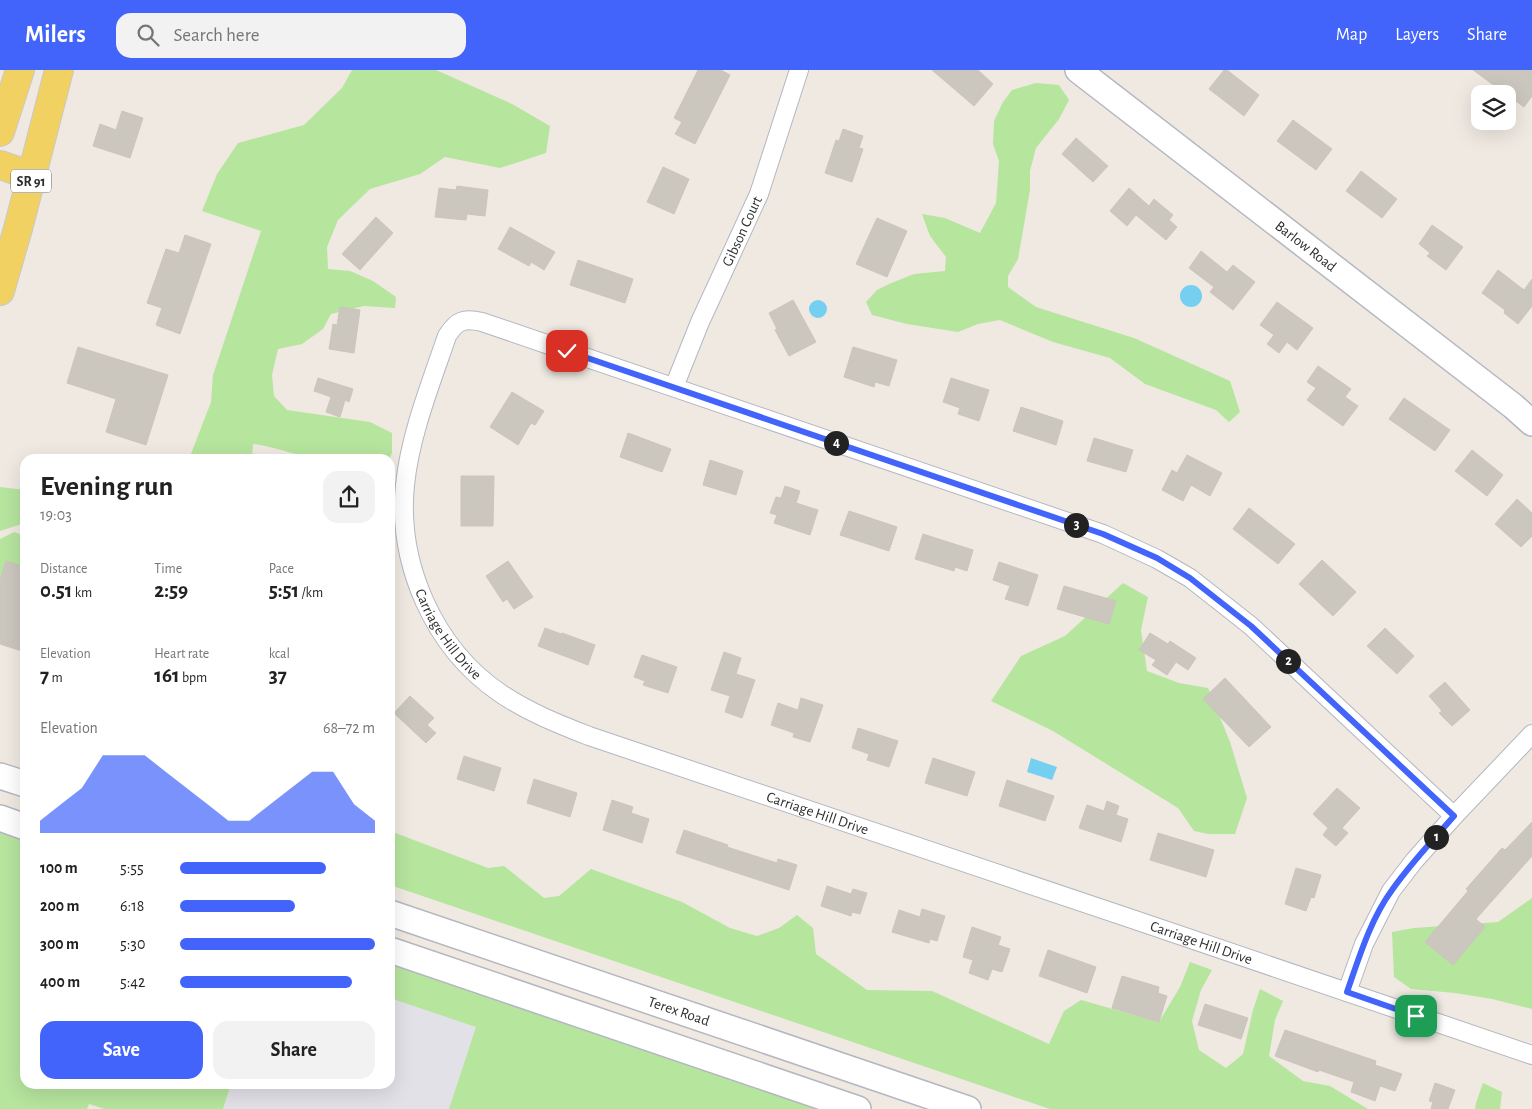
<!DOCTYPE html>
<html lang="en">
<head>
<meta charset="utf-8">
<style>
  body { margin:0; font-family:"Alegreya Sans",sans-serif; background:#f2f2f2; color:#222; height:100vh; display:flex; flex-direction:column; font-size:19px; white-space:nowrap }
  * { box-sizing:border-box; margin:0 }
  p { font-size:16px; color:#767676 }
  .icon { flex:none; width:28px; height:28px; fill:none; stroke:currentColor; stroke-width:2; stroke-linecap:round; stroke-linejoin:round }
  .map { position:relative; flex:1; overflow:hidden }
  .drawer { position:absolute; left:20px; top:384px; width:375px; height:635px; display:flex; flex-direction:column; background:#fff; border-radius:15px; box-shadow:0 5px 20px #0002 }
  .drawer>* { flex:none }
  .buttons { position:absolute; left:1471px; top:15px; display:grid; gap:10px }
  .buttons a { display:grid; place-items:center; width:45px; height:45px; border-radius:10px; background:#fff; box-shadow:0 5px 20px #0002; font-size:25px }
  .pin { position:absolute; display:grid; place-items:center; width:42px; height:42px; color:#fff; margin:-21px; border-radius:10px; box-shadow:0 2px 8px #0006 }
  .km { position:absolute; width:25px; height:25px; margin:-12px; border-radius:50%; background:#222; color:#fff; font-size:14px; line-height:25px; text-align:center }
  .round { display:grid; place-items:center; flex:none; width:52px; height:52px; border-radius:15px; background:#f2f2f2 }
  .overview { display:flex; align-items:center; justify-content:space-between; height:85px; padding:0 20px }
  h1 { font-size:28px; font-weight:600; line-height:38px }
  .stats { display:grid; grid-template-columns:repeat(3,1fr); gap:8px; height:85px; padding:5px 20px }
  .stats div { display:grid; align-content:center }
  .stats b { font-size:21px; font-weight:600 }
  .stats small { font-size:14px; font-weight:400 }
  .stats p { font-size:14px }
  .chart { height:140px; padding:10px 20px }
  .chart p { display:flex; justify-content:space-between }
  .chart svg { width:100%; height:90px; margin-top:5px; fill:#4264fb; opacity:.7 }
  .button { display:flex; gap:10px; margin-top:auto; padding:10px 20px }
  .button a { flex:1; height:58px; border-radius:15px; background:#4264fb; color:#fff; font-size:20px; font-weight:600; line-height:58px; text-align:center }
  .button a+a { background:#f2f2f2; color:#222 }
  ul { padding:0 20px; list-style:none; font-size:16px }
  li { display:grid; grid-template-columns:80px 60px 1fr; align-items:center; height:38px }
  li i { height:12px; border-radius:6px; background:#4264fb }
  header { display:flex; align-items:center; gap:30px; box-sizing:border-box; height:70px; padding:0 25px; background:#4264fb; color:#fff }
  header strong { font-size:24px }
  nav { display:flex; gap:28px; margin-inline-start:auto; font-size:18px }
  .search { width:350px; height:45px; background:#f2f2f2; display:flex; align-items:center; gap:12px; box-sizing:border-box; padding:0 18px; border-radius:15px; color:#767676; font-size:19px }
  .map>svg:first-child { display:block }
</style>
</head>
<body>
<header>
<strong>Milers</strong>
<div class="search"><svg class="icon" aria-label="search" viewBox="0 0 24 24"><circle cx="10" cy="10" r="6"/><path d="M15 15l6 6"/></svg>Search here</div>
<nav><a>Map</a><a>Layers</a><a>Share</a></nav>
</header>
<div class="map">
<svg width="1532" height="1039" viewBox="0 0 1532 1039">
  <rect width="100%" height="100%" fill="#efe9e1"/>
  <!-- industrial -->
  <path fill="#e3e1e8" d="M390 910 764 1039H223L231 1014H390Z"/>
  <!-- green -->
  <path fill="#b6e59e" d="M352 0H436L512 34 550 56 546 83 500 98 445 87 420 104 370 119 338 150 327 177 328 199 350 201 373 211 396 227 395 238 364 236 331 244 323 259 302 274 278 279 272 305 274 326 287 340 370 352 392 363V383L389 389C361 389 330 392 303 386 286 382 270 376 253 374L252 389H189L211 332 213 305 261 161 202 141 217 104 238 73 304 55 342 18Z
    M1036 13 1059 15 1069 30 1059 49 1036 78 1030 101V120L1018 189 1008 206V217L1036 237 1134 268 1230 311 1240 342 1229 352 1216 340 1145 314 1110 288 1053 272 1000 250 978 254 958 262 907 254 872 245 866 232 877 220 889 214 914 204 945 201 946 187 930 166 922 144 945 148 980 163 996 133 999 91 993 74 994 51 1003 32 1012 20Z
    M0 417 25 420V453L0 461Z
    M14 462 25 466V497L6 491 0 510V469Z
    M1123 513 1148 527 1141 560 1147 601 1179 613 1208 618 1230 672 1247 728 1235 764H1208L1194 761 1178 738 1053 661 991 631 1021 586 1065 566Z
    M0 756 25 764V1014H231L223 1039H104L89 1034 87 1039H0Z
    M390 761 488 798 504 796 544 828 559 826 591 799 682 832 730 858 757 866 779 858 797 845 813 858 816 884 867 920 932 921 1049 974 1064 941 1081 930 1159 952 1180 917 1190 892 1212 900 1201 920 1192 951 1199 980 1226 998 1243 984 1253 940 1260 919 1283 931 1275 950 1269 986 1303 1011 1330 1016 1368 1039H1050L390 815Z
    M1532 828V939L1492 929 1455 923 1411 919 1394 907 1392 862 1414 858 1498 852Z
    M390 889 836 1039H449L476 957 390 928Z
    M1483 1013 1502 1022 1500 1039H1475L1476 1033Z"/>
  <!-- water -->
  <path fill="#75cff0" d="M1180 226a11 11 0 1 1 22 0a11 11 0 1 1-22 0Z
    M809 239a9 9 0 1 1 18 0a9 9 0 1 1-18 0Z
    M1031 688 1057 697 1052 710 1027 702Z"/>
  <!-- building -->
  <path fill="#cbc7bf" stroke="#cbc5ba" d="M698 0H721L730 5 695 74 675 64 682 52 674 48Z
    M932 0H978L993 14 974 36Z
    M1224 0H1227L1259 25 1244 46 1209 19Z
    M1473 0H1532V26L1524 37Z
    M122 41 143 48 130 88 93 76 100 54 116 60Z
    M1293 50 1332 79 1316 100 1277 71Z
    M843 59 863 66 859 78 863 79 852 112 825 103 836 70 839 71Z
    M1076 68 1108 96 1093 112 1062 84Z
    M663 97 689 109 674 144 647 132Z
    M1361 101 1397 129 1382 148 1346 121Z
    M457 116 488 120 485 146 467 144 466 150 435 147 439 118 456 120Z
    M1129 118 1149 136 1154 129 1173 145 1169 150 1177 157 1166 170 1136 145 1127 156 1110 141Z
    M376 147 393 163 360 200 342 184Z
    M877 148 907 161 887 207 856 194Z
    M1432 155 1463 177 1446 200 1427 186 1430 183 1419 174Z
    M510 157 555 182 544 200 531 192 529 196 498 179Z
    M185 165 211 174 180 264 156 255 162 238 147 233 166 179 179 183Z
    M1201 181 1227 202 1233 195 1255 212 1233 240 1210 222 1214 217 1189 198Z
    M578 190 633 209 625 233 570 215Z
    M1498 200 1524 220 1532 209V236L1518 254 1504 243 1505 240 1482 223Z
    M793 230 816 272 789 286 775 260 777 259 769 243Z
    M1277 232 1313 258 1297 280 1287 272 1279 283 1267 274 1274 265 1260 255Z
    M340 237 360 240 354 283 329 279 333 254 337 255Z
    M78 277 168 305 146 375 106 362 116 329 67 313Z
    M853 277 897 290 889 316 875 312 874 317 844 307Z
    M1318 296 1351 319 1345 327 1358 336 1343 356 1307 330 1316 318 1307 312Z
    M318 308 353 319 349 332 345 330 340 347 326 342 331 327 314 321Z
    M951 308 989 320 979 351 958 344 960 338 943 332Z
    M512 322 544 341 535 355 531 353 518 375 490 357Z
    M1404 328 1450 360 1435 381 1389 349Z
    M1021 337 1063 351 1056 375 1013 361Z
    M628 363 671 379 662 402 620 387Z
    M1094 368 1133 380 1126 402 1087 391Z
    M1472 380 1503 405 1487 426 1455 401Z
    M1187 385 1222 403 1210 426 1191 415 1183 431 1162 420 1172 400 1177 403Z
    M710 390 743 401 736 425 703 415Z
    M461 406H494L493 456H461Z
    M785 416 800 421 796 433 818 440 810 465 774 453 777 445 770 443 776 427 781 428Z
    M1517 429 1532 443V466L1521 477 1495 454Z
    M1249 438 1295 474 1278 494 1233 459Z
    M849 441 897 457 889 481 840 465Z
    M923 464 973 480 967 501 955 497 954 501 915 489Z
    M1322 490 1356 522 1333 546 1299 514Z
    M6 491 25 497V582L0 574V510Z
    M508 491 533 527 514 539 507 529 503 532 486 506Z
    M999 492 1038 505 1028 536 1005 529 1010 516 993 510Z
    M1064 516 1116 531 1109 554 1057 539Z
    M545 558 561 564 562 563 595 575 588 595 538 576Z
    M1385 558 1414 586 1397 604 1367 576Z
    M1150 563 1168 574 1170 571 1196 588 1188 600 1176 592 1167 605 1152 595 1156 590 1139 580Z
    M724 582 741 588 736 604 755 610 742 648 725 642 730 626 711 620Z
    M642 585 677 597 668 623 643 615 645 611 634 607Z
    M1225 608 1271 657 1249 677 1203 629Z
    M1445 612 1470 640 1452 656 1439 643 1442 641 1429 626Z
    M410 626 434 648 427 655 436 663 426 673 394 643Z
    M801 628 823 635 810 672 793 667 794 663 771 655 778 633 798 640Z
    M858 658 898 671 889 697 867 690 869 684 852 678Z
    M464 686 501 698 494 721 457 709Z
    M933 688 975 702 967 726 925 713Z
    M534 709 577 723 570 747 527 733Z
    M1007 710 1054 726 1045 751 999 736Z
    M1337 718 1360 738 1342 758 1348 763 1336 776 1323 765 1328 758 1313 744Z
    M612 730 633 737 631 743 649 749 642 773 603 760Z
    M1107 731 1119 736 1116 745 1128 749 1121 772 1079 758 1087 735 1104 741Z
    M1532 752V786L1476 849 1485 857 1453 895 1425 872 1468 821 1466 819 1502 778 1505 780Z
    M684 760 728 775 727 777 777 793 778 789 797 795 789 820 676 783Z
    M1158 763 1214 780 1206 807 1150 790Z
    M1296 798 1321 805 1314 828 1311 827 1306 841 1285 834Z
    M827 816 851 824 853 819 867 823 860 844 852 842 851 846 821 836Z
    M922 839 945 846 937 871 930 869 929 873 892 862 899 840 920 847Z
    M972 857 1001 867 998 875 1010 879 1002 902 992 899 988 910 969 903 973 890 963 887Z
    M1048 880 1096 897 1087 923 1039 906Z
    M1122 906 1159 917 1158 923 1167 926 1159 952 1112 938Z
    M1205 934 1248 948 1241 969 1198 955Z
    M1285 960 1376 991 1375 995 1402 1004 1395 1021 1380 1016 1375 1031 1351 1022 1354 1012 1319 1000 1318 1002 1275 986Z
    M1435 1013 1455 1020 1448 1039H1431L1433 1032 1429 1031Z"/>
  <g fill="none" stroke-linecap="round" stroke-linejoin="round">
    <defs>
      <g id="street">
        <path id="s1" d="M674 317 700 252 759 124 799 0"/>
        <path id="s2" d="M1454 746 1251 556 1232 541 1190 508 1157 489 1103 464 482 252C464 248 457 250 447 266 431 313 410 365 405 415 397 494 434 578 500 623 528 642 558 654 589 666L1138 851 1532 985"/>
        <path d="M1347 922 1364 874 1391 821 1414 791 1454 746 1532 664"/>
      </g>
      <g id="secondary">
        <path id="s3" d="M1078 0 1513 336 1532 353"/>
        <path d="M0 706 25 714"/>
        <path d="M0 748 25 757"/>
        <path id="s4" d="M390 843 968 1039"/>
        <path d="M390 880 858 1039"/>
      </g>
      <path id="primary" d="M0 62 20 0
        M0 95 32 106
        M0 221 19 155 59 0"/>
    </defs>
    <!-- street casing -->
    <use href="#street" stroke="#b4b7c1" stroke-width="20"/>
    <!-- secondary casing -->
    <use href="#secondary" stroke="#b4b7c1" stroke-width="28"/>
    <!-- primary casing -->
    <use href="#primary" stroke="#c9c9c9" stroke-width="30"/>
    <!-- street -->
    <use href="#street" stroke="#fff" stroke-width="18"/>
    <!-- secondary -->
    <use href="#secondary" stroke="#fff" stroke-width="25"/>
    <!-- primary -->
    <use href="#primary" stroke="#f2d163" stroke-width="28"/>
  </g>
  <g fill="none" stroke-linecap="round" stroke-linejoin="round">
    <defs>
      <path id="route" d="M567 281 1103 464 1157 488 1190 508 1251 556 1454 746C1433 770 1410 794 1392 820 1370 850 1359 888 1347 922L1416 946"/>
    </defs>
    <!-- route casing -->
    <use href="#route" stroke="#fff" stroke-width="10"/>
    <!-- route -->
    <use href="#route" stroke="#4264fb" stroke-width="6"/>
  </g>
  <g text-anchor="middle" stroke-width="4" stroke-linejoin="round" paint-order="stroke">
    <!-- shield labels -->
    <rect fill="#fff" stroke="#6d6d6d" stroke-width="1" x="11" y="99.5" width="40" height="23" rx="4"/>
    <g font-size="14" font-weight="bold" fill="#2e2e2e">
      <text x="31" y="116">SR 91</text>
    </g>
    <!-- street labels -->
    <g font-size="15" fill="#2e2e2e" stroke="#fff">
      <text dy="5" stroke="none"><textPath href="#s1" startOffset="170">Gibson Court</textPath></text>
      <text dy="5" stroke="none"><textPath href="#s3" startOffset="288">Barlow Road</textPath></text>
      <text dy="5" stroke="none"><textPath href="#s2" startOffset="1466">Carriage Hill Drive</textPath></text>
      <text dy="5" stroke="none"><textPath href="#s2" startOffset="1886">Carriage Hill Drive</textPath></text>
      <text dy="5" stroke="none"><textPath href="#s2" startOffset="2291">Carriage Hill Drive</textPath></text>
      <text dy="5" stroke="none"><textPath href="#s4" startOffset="305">Terex Road</textPath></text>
    </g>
  </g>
</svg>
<div class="buttons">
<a><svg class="icon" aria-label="layers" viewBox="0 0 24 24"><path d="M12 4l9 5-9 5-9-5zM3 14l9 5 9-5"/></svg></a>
</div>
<div class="pin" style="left:1416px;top:946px;background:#1e9e55"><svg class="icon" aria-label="arrive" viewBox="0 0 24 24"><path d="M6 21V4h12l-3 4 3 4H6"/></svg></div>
<div class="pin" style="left:567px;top:281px;background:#d93025"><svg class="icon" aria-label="check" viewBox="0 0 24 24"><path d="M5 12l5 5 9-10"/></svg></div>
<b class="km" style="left:1436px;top:767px">1</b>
<b class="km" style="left:1288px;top:591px">2</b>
<b class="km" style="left:1076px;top:455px">3</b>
<b class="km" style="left:836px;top:373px">4</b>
<section class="drawer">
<div class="overview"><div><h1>Evening run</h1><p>19:03</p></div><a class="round"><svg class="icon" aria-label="share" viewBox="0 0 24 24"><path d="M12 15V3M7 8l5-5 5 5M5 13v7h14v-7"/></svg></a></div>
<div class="stats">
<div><p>Distance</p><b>0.51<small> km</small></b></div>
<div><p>Time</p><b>2:59</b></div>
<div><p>Pace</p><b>5:51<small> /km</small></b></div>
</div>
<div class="stats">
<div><p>Elevation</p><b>7<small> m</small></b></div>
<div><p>Heart rate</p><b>161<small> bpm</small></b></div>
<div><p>kcal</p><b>37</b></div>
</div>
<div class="chart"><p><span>Elevation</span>68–72 m</p>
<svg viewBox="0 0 160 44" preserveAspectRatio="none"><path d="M0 44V38L10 30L20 22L30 6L40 6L50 6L60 14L70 22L80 30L90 38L100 38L110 30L120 22L130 14L140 14L150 30L160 38V44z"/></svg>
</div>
<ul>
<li><b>100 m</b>5:55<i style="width:75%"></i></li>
<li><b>200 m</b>6:18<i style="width:59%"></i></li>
<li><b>300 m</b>5:30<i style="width:100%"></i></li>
<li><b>400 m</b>5:42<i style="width:88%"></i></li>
</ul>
<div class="button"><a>Save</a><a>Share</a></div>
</section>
</div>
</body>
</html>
